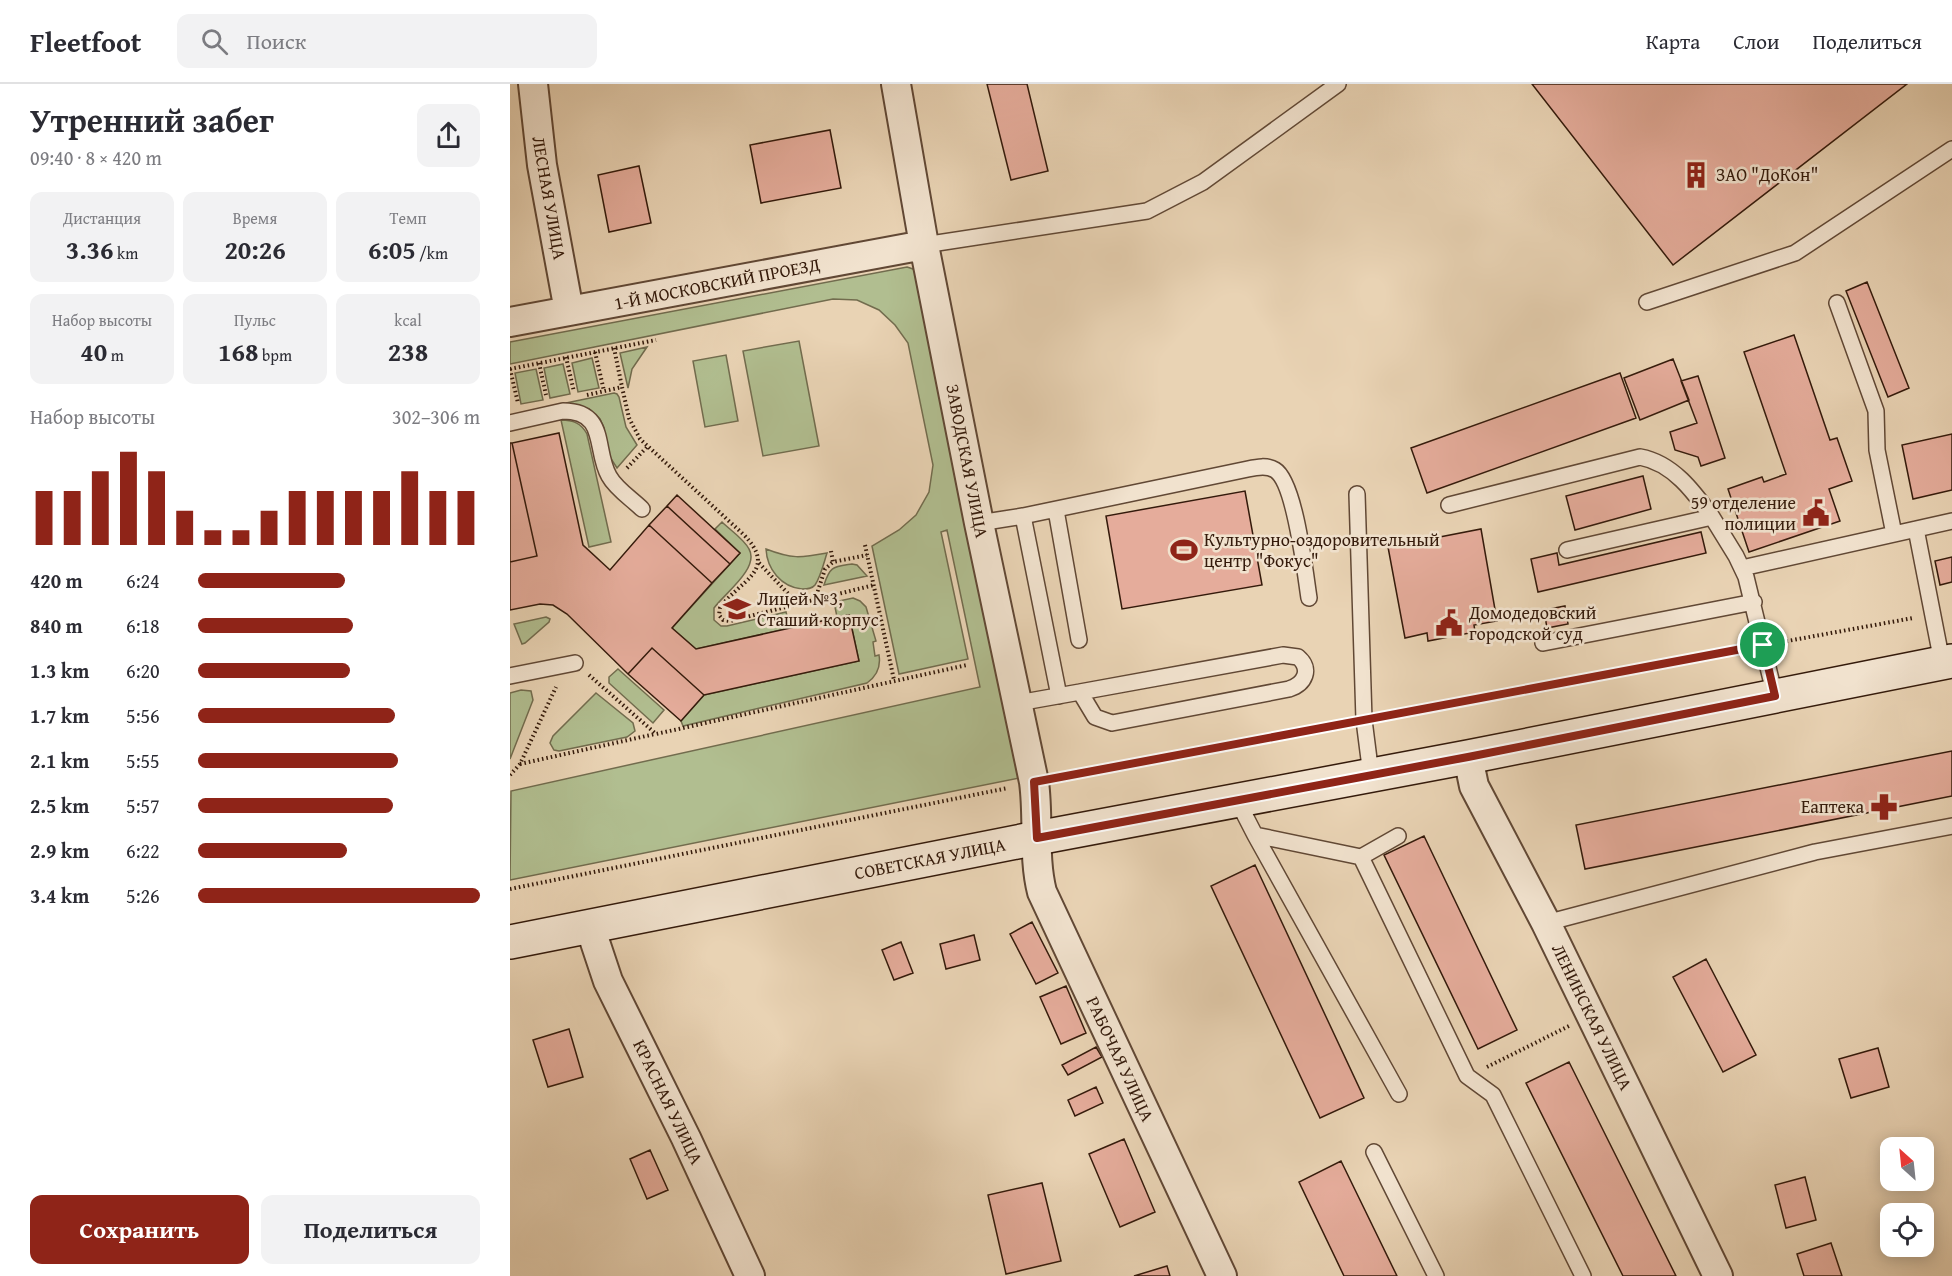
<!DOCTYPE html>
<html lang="ru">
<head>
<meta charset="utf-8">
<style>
  body { margin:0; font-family:"Gentium Book Plus",serif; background:#f2f2f3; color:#2b2b33; height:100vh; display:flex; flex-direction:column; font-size:22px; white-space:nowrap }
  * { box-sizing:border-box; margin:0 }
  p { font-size:20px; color:#7c7c81 }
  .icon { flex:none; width:33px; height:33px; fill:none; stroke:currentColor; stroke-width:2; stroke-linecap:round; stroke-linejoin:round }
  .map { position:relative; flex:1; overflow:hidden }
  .details { display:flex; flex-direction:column; background:#fff; width:510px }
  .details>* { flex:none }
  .needle { width:39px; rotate:333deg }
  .controls { position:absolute; left:1370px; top:1053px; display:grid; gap:12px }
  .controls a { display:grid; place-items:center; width:54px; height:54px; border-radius:12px; background:#fff; box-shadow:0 3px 15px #0003; font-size:30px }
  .pin { position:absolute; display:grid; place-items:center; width:51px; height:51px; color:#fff; margin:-26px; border:3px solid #fff; border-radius:50%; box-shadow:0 2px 6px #0007 }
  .round { display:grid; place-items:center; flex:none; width:63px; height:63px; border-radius:12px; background:#f2f2f3 }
  .head { display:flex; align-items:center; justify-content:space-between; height:102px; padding:0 30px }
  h1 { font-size:33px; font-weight:800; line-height:45px }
  .metrics { display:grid; grid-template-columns:repeat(3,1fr); gap:9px; height:102px; padding:6px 30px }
  .metrics div { display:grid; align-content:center; border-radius:12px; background:#f2f2f3; text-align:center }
  .metrics b { font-size:26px; font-weight:800 }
  .metrics small { font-size:16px; font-weight:400 }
  .metrics p { font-size:16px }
  .chart { height:168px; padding:12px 30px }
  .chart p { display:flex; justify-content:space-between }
  .chart svg { width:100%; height:108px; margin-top:6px; stroke:#8f2418; stroke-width:6 }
  .button { display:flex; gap:12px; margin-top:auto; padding:12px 30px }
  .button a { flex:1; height:69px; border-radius:12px; background:#8f2418; color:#fff; font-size:24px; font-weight:800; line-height:69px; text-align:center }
  .button a+a { background:#f2f2f3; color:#2b2b33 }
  ul { padding:0 30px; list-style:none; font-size:20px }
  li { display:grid; grid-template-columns:96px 72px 1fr; align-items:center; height:45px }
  li i { height:15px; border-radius:8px; background:#8f2418 }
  header { display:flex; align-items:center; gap:36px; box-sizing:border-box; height:84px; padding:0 30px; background:#fff; border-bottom:2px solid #e1e1e2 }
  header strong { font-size:28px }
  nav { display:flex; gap:33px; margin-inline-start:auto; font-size:21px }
  .search { width:420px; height:54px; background:#f2f2f3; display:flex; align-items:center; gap:15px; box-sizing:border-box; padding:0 21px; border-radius:12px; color:#7c7c81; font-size:22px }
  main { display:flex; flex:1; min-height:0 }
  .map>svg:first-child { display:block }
</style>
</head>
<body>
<header>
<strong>Fleetfoot</strong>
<div class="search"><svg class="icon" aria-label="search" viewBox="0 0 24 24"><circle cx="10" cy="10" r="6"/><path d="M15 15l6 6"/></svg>Поиск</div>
<nav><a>Карта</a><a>Слои</a><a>Поделиться</a></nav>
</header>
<main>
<section class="details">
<div class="head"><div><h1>Утренний забег</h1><p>09:40 · 8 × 420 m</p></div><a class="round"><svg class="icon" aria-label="share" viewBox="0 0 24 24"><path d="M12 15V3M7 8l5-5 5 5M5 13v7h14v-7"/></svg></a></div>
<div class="metrics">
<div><p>Дистанция</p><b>3.36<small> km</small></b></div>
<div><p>Время</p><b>20:26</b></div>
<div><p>Темп</p><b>6:05<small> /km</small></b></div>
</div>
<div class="metrics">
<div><p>Набор высоты</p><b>40<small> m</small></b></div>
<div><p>Пульс</p><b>168<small> bpm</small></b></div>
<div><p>kcal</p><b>238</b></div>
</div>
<div class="chart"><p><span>Набор высоты</span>302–306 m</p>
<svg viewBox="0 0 160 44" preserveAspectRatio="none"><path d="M5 44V22M15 44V22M25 44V14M35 44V6M45 44V14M55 44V30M65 44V38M75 44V38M85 44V30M95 44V22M105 44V22M115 44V22M125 44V22M135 44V14M145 44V22M155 44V22"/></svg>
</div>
<ul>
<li><b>420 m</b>6:24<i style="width:52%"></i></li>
<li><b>840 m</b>6:18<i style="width:55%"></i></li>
<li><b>1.3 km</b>6:20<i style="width:54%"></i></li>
<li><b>1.7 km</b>5:56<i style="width:70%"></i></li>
<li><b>2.1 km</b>5:55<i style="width:71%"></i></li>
<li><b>2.5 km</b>5:57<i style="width:69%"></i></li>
<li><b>2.9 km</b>6:22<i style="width:53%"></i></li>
<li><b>3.4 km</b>5:26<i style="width:100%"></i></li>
</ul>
<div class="button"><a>Сохранить</a><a>Поделиться</a></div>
</section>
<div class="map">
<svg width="1442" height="1192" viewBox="0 0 1442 1192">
  <rect width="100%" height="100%" fill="#e9d3b4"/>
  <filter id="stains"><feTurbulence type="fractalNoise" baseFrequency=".00333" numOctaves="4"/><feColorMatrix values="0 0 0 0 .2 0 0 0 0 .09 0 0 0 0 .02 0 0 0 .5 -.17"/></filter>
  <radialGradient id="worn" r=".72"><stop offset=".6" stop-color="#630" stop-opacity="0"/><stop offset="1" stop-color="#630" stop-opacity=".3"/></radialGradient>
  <!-- green -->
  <path fill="#b1be90" stroke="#726c4e" stroke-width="1.5" d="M397 183 403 185 406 189 509 694 0 796 1 707 470 603 437 446 431 448 458 575 389 590 362 462 389 446 406 431 419 408 423 381 398 259 385 241 369 226 347 216 323 215 0 280V258Z
    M289 257 309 362 253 372 233 267Z
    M137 263 122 285 118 304 110 269Z
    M216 271 228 337 195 343 183 277Z
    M82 274 89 304 68 308 62 279Z
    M53 280 60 310 40 314 34 284Z
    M26 285 33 316 11 320 5 289Z
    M104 309 107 310 109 313 116 343 127 361 107 384 96 367 94 344 90 335 79 325 56 319Z
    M51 336C63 336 71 339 77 350L101 458 79 463Z
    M212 438C220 446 234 455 239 465 250 484 214 510 204 524V536L211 542H217L276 528 280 544 186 565 162 544 230 469 205 445Z
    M256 465C282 475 290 474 317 469 314 478 311 492 305 501 302 505 297 505 292 505 271 503 257 485 256 465Z
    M342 480 347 481 357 492 314 501C320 482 323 483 342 480Z
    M343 514 350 517 356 523 366 557 363 558 365 572 369 571C371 583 367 592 357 599L173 642 171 637 194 611 349 577 339 531 327 533 324 518Z
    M36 533 40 535 39 538 15 559 12 560 4 540Z
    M108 585 154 626 143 639 99 599V593Z
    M11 606 21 607 23 616 0 675V609Z
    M86 609 123 639 125 647 117 653 49 667 44 666 40 659 43 652Z"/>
  <!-- building -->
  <path fill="#e5ac9b" stroke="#341a0b" stroke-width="1.5" d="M477 0H517L538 87 501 96Z
    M1022 0H1397L1163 181Z
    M320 46 331 104 251 119 240 61Z
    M129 82 141 139 99 148 88 91Z
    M1357 198 1399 304 1378 313 1336 207Z
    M1284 251 1320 356 1327 354 1342 397 1319 405 1330 437 1239 468 1218 405 1252 393 1254 398 1276 390 1234 268Z
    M1163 275 1179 316 1130 336 1114 294Z
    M1110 289 1126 334 917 409 901 364Z
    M1188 292 1215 374 1191 382 1188 373 1165 366 1160 348 1187 339 1171 297Z
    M49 349 73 461 100 486 139 441 202 499 162 544 186 565 339 531 349 577 194 611 142 564 118 590 57 530 43 521 30 520 0 526V478L27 472 2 359Z
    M1442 350V406L1403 415 1392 361Z
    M0 359H2L27 472 0 478Z
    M1133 392 1141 425 1065 446 1056 412Z
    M735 407 752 501 612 525 596 432Z
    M167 411 230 469 220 480 157 422Z
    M157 422 220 480 202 499 139 441Z
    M971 445 987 537 964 541 965 548 918 557 917 549 895 554 878 463Z
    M1191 448 1196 469 1028 508 1021 475 1047 469 1049 481Z
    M1442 473V498L1430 501 1425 477Z
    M1055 522 1058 540 1037 544 1034 526Z
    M142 564 194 611 171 637 118 590Z
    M1442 667V712L1075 785 1066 741Z
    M914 752 1007 946 968 965 874 771Z
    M745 781 854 1014 810 1034 701 802Z
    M522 838 548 889 526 900 500 850Z
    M464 851 470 876 436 885 430 860Z
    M391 858 403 889 384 896 372 866Z
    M1196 875 1246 971 1213 988 1163 893Z
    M556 902 576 949 551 960 530 913Z
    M59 945 73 993 38 1003 23 956Z
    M586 963 592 973 558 991 552 981Z
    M1368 964 1379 1003 1341 1014 1329 975Z
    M1059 978 1166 1192H1113L1016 999Z
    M586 1003 593 1019 565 1032 558 1016Z
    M614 1055 645 1128 610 1143 579 1070Z
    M140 1066 158 1106 137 1115 120 1075Z
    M831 1077 887 1192H834L789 1098Z
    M1295 1093 1306 1136 1276 1144 1265 1101Z
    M532 1099 551 1177 496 1190 478 1111Z
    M1321 1159 1332 1192H1294L1287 1170Z
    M657 1182 660 1192H624Z"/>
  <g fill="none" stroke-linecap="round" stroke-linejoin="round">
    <defs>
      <path id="service" d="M414 161 637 127 693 98 828 0
        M1137 218 1285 169 1442 65
        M1327 219 1366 327 1367 366 1384 450
        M0 339 53 327C98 327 84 366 99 392 106 405 122 415 132 425
        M847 410 854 636 861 691
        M939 421 1130 373C1163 379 1184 408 1202 433
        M546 426 569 556
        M513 432 738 385C747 383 757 381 765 386 785 398 795 488 799 514
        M469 439 513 432 549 612
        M1406 445 1432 578
        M1057 466 1202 433 1226 472 1236 493 1265 612
        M1232 484 1442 437
        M1033 559 1244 518
        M0 592 65 579
        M508 619 570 608 585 633 602 639 779 605C795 600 802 585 788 573L773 571 570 608
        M727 716 745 751 851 773 888 752
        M745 751 889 1010
        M851 773 957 992 983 1011 1073 1192
        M1036 839 1305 768 1442 742
        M864 1068 926 1192"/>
      <path id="minor" d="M23 0 32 81 59 227
        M386 0 414 161 469 439 524 698C529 735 523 773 532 808L712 1192
        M0 238 414 161
        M958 673 964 702 1036 839 1208 1192
        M80 843 98 897 176 1054 240 1192"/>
      <path id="secondary" d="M0 858 527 754 958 673 1442 577"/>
    </defs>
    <!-- service casing -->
    <use href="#service" stroke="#614835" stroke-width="18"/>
    <!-- minor casing -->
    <use href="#minor" stroke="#614835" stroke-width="32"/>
    <!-- secondary casing -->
    <use href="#secondary" stroke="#341a0b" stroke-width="36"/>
    <!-- path -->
    <path stroke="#341a0b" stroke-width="4" stroke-dasharray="1.5 3" stroke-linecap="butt" d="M104 264 112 303
      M85 268 94 307
      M56 273 64 308
      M29 279 36 311
      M0 285 146 256
      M0 285 8 319
      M77 311 112 303 119 334 130 355 233 450C270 487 229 496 210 524L209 531 213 536 220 537 364 501
      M117 384 137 363
      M355 461 384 596
      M321 467 323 478 357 471
      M249 479 288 520
      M305 516 315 485 323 478
      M1272 558 1403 534
      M79 591 146 650 457 581
      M874 632 1235 565
      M10 680 145 650
      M0 691 10 680 46 603
      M549 694 837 639
      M0 805 498 704
      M977 983 1059 942"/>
    <!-- service -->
    <use href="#service" stroke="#f1e2ce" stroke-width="15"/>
    <!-- minor -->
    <use href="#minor" stroke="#f1e2ce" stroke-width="28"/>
    <!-- secondary -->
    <use href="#secondary" stroke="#f1e2ce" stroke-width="33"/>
  </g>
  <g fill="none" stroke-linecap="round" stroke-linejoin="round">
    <defs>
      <path id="route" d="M1253 561 1265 612 958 673 527 754 524 698Z"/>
    </defs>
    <!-- route casing -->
    <use href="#route" stroke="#fff" stroke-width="12"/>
    <!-- route -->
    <use href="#route" stroke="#8f2418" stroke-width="8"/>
  </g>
  <!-- icons -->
  <defs>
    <symbol id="building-bare" viewBox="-9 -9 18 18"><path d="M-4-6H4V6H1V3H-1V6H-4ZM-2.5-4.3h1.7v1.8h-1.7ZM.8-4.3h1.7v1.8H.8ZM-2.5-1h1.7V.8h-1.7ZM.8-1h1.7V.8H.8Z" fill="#8f2418" stroke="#f1e2ce" stroke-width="2.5" paint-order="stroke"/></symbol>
    <symbol id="civic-bare" viewBox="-9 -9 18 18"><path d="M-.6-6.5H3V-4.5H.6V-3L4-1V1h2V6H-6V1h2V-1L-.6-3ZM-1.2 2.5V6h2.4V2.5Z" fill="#8f2418" stroke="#f1e2ce" stroke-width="2.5" paint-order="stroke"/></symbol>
    <symbol id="stadium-bare" viewBox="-9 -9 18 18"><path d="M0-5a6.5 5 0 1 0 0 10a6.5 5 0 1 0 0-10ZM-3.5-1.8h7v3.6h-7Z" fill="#8f2418" stroke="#f1e2ce" stroke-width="2.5" paint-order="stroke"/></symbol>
    <symbol id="school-bare" viewBox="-9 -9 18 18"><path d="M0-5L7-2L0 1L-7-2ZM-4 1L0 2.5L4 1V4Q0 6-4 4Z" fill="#8f2418" stroke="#f1e2ce" stroke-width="2.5" paint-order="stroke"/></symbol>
    <symbol id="pharmacy-bare" viewBox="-9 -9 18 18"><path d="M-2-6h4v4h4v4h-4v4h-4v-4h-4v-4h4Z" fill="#8f2418" stroke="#f1e2ce" stroke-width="2.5" paint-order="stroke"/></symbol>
  </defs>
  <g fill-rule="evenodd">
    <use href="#building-bare" x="1167" y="72" width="38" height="38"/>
    <use href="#civic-bare" x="1287" y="410" width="38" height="38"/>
    <use href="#stadium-bare" x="655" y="447" width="38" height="38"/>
    <use href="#school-bare" x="208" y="506" width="38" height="38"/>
    <use href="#civic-bare" x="920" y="520" width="38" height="38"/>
    <use href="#pharmacy-bare" x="1355" y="704" width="38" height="38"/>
  </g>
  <g text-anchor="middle" stroke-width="5" stroke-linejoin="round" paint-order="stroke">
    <!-- poi labels -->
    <g font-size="18" fill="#341a0b" stroke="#f1e2ce" text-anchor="start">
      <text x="1206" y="97">ЗАО "ДоКон"</text>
      <text x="1286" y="425" text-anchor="end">59 отделение<tspan x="1286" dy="21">полиции</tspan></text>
      <text x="694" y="462">Культурно-оздоровительный<tspan x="694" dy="21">центр "Фокус"</tspan></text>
      <text x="247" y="521">Лицей №3,<tspan x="247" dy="21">Сташий корпус</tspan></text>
      <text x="959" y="535">Домодедовский<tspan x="959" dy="21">городской суд</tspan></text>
      <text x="1354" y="729" text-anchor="end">Еаптека</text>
    </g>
    <!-- street labels -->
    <g font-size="18" fill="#341a0b" stroke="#f1e2ce">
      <text transform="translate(39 114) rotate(80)" y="6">ЛЕСНАЯ УЛИЦА</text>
      <text transform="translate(207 200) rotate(-11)" y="6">1-Й МОСКОВСКИЙ ПРОЕЗД</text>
      <text transform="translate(457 377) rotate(79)" y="6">ЗАВОДСКАЯ УЛИЦА</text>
      <text transform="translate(420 775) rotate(-11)" y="6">СОВЕТСКАЯ УЛИЦА</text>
      <text transform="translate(1082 933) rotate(64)" y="6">ЛЕНИНСКАЯ УЛИЦА</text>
      <text transform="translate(610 975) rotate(65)" y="6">РАБОЧАЯ УЛИЦА</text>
      <text transform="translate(158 1018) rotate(64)" y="6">КРАСНАЯ УЛИЦА</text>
    </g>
  </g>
  <rect width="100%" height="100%" filter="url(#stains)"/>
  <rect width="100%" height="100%" fill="url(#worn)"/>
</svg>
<div class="controls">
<a><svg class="needle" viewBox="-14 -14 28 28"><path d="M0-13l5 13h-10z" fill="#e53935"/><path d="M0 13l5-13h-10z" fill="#7c7c81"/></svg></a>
<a><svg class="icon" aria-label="locate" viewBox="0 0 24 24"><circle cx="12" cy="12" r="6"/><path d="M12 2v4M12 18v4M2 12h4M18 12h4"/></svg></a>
</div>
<div class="pin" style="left:1253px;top:561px;background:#1e9e55"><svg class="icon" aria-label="arrive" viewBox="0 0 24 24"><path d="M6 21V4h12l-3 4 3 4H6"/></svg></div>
</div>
</main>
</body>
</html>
